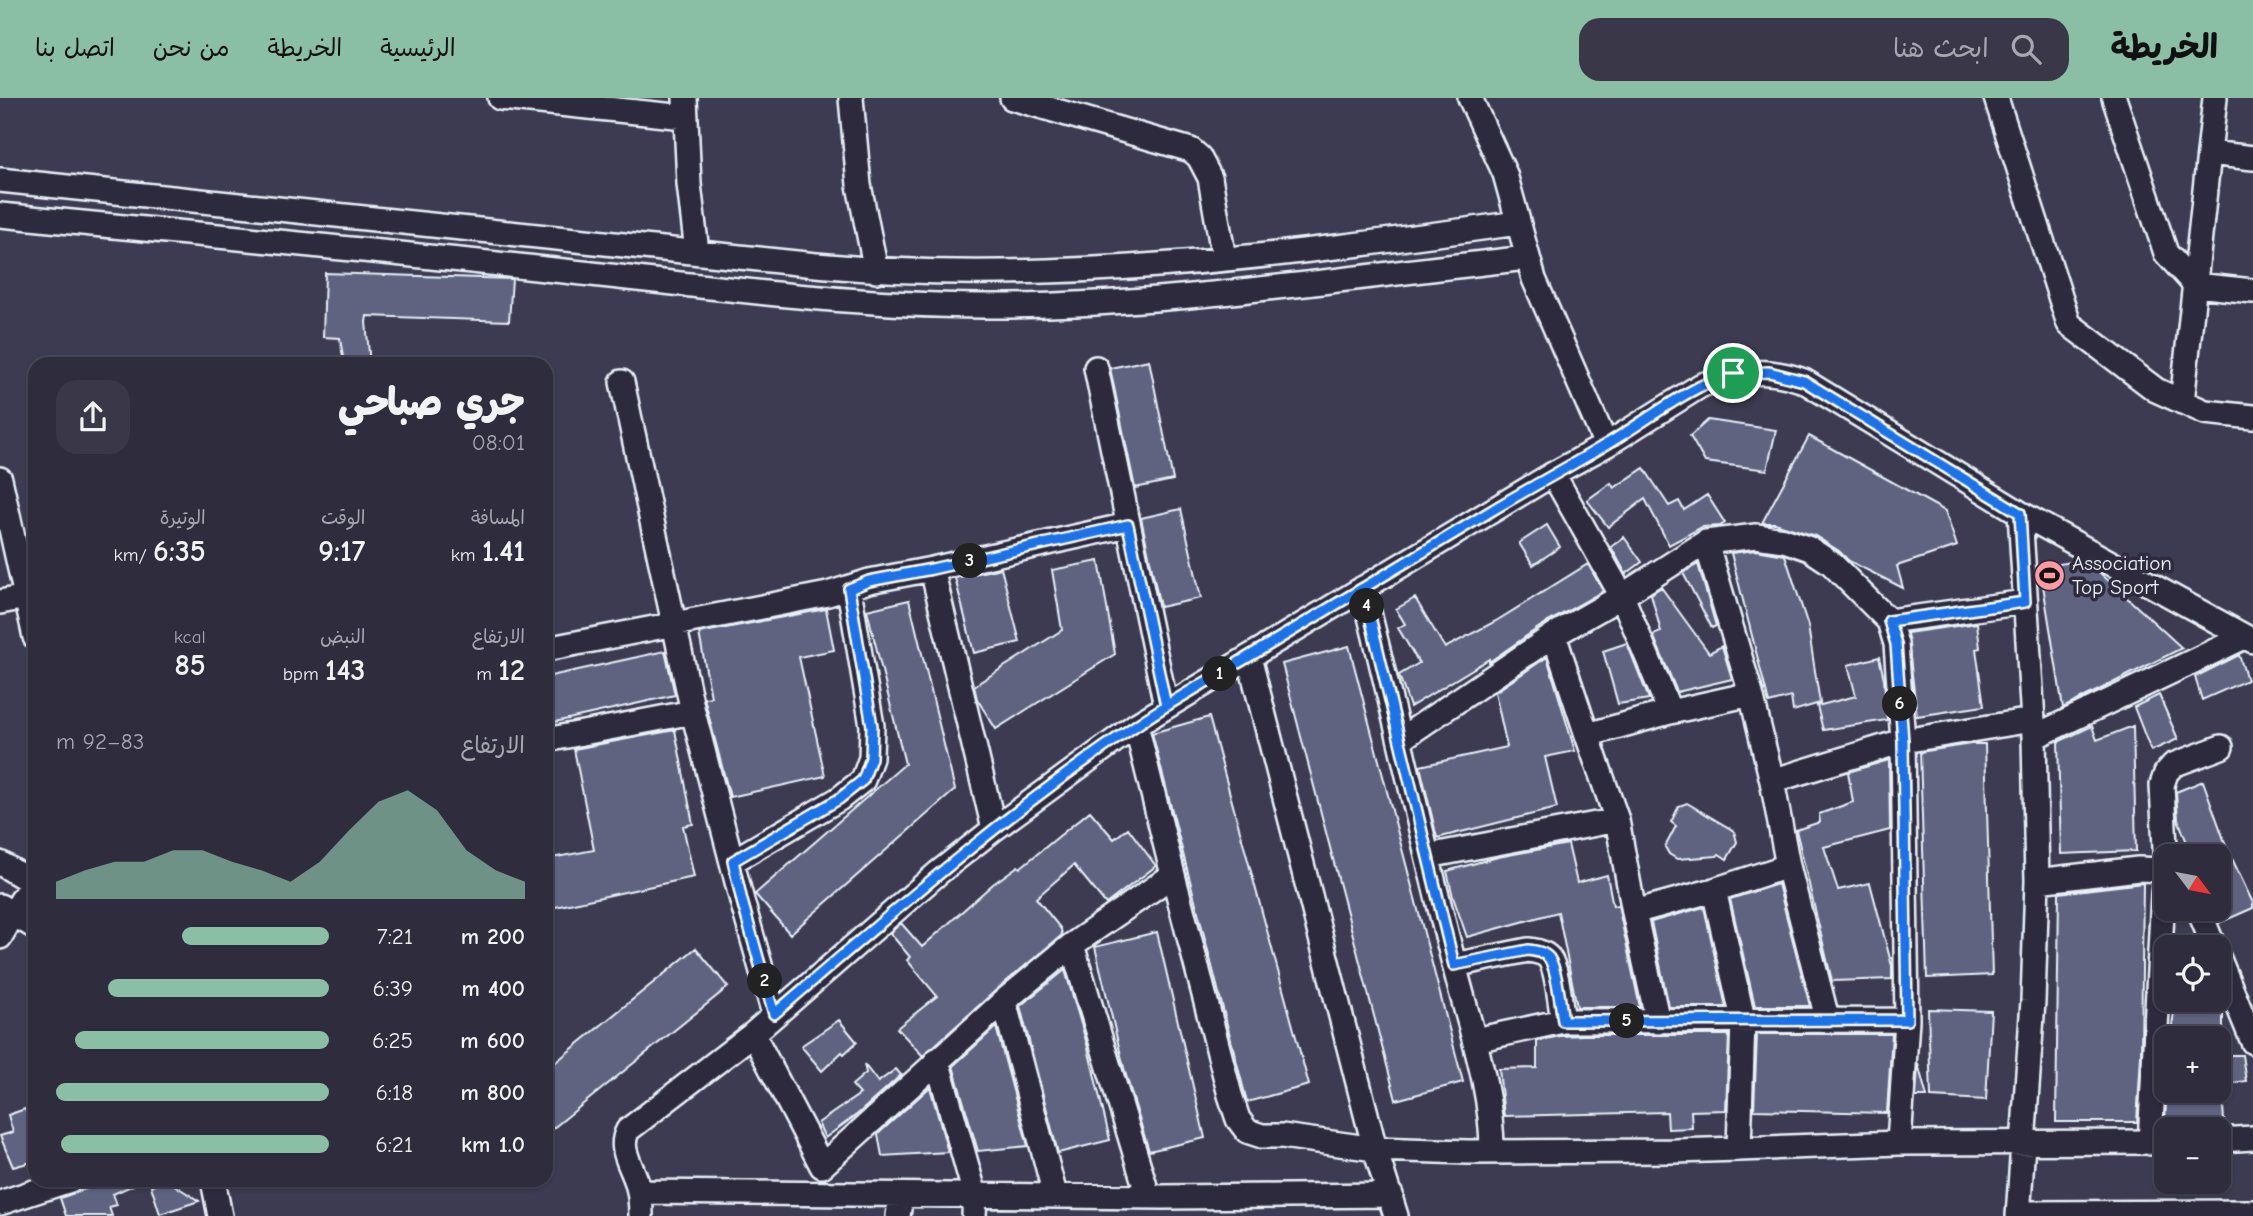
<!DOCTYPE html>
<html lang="ar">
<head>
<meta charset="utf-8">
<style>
  body { margin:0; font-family:"Comic Neue","Playpen Sans Arabic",sans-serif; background:#3a3848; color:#f1f3f6; direction:rtl; height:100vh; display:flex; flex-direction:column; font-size:26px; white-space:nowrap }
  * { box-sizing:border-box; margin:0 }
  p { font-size:23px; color:#a7a7b0 }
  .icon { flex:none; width:38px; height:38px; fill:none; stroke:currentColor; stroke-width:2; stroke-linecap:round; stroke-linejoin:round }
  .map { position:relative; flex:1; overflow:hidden; direction:ltr }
  .details { position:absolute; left:28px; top:259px; width:525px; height:830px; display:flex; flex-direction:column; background:#2e2c3d; border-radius:21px; box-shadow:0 2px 5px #0004,0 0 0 2px #494857; direction:rtl }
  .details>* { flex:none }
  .needle { width:46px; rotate:122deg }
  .fabs { position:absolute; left:2154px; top:746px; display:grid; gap:14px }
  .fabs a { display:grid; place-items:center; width:77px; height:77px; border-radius:14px; background:#2e2c3d; box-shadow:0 2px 5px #0004,0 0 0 2px #494857; font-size:35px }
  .pin { position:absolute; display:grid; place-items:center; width:60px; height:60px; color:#fff; margin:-30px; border:4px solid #fff; border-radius:50%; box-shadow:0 2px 7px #0007 }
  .km { position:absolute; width:35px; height:35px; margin:-18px; border-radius:50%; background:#222; color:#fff; font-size:19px; line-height:35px; text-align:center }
  .round { display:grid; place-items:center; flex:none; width:74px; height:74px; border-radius:21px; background:#3a3848 }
  .headline { display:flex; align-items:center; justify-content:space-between; height:119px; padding:0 28px }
  h1 { font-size:38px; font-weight:800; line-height:52px }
  .stats { display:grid; grid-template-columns:repeat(3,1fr); gap:10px; height:119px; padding:7px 28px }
  .stats div { display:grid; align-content:center }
  .stats b { font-size:30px; font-weight:800 }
  .stats small { font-size:19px; font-weight:400 }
  .stats p { font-size:19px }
  .chart { height:196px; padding:14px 28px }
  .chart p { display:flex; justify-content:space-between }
  .chart svg { width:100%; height:126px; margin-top:7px; fill:#8abfa5; opacity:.7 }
  ul { padding:0 28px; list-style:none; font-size:23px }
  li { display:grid; grid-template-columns:112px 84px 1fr; align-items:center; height:52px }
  li i { height:18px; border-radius:9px; background:#8abfa5 }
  header { display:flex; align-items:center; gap:42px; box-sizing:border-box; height:98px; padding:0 35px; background:#8abfa5; color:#111 }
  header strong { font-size:33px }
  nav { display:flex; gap:38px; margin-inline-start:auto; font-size:24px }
  .search { width:490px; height:63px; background:#3a3848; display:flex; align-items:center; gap:18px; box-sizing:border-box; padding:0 24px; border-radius:21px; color:#a7a7b0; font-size:26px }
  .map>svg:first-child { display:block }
</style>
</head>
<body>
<header>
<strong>الخريطة</strong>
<div class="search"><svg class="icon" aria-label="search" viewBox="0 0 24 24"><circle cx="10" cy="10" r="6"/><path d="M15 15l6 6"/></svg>ابحث هنا</div>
<nav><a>الرئيسية</a><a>الخريطة</a><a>من نحن</a><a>اتصل بنا</a></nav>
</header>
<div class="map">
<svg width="2253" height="1118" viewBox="0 0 2253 1118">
  <rect width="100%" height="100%" fill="#3d3b51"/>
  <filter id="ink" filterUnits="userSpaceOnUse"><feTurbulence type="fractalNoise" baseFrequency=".0143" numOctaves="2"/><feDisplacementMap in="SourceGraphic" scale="14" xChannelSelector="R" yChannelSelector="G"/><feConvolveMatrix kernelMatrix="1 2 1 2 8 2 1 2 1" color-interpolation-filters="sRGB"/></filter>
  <g filter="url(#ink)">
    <!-- building -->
    <path fill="#5e6480" stroke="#e8f1f8" stroke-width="2" d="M325 175 512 181 509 223 367 218 366 224 370 266H344L340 240 323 239Z
      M1149 262 1173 382 1135 390 1110 270Z
      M1708 322 1776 332 1767 372 1705 364 1690 338Z
      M1809 338 1945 413 1957 448 1897 468 1903 490 1849 463 1839 453 1815 438 1775 425H1762Z
      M1644 370 1669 408 1679 403 1684 412 1707 397 1725 425 1720 428 1702 429 1669 447 1645 401 1608 429 1587 402 1611 385 1614 390Z
      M1181 411 1201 500 1160 509 1141 420Z
      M1547 427 1560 449 1533 467 1519 445Z
      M1624 439 1642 464 1626 476 1611 449Z
      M1756 452 1785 457 1808 528 1820 605 1793 613 1791 599 1769 605 1731 455Z
      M1099 463 1115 556 996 631 977 601 974 588 1062 532 1052 472Z
      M2078 463 2099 474 2182 550 2063 610 2040 469Z
      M1588 466 1603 493 1541 528 1489 564V561L1410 609 1399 577 1419 565 1398 530 1405 526 1396 511 1415 500 1445 550 1496 523Z
      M1698 466 1716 528 1712 530 1683 475Z
      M1001 470 1020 544 974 555 955 480Z
      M1661 489 1709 555 1722 548 1732 581 1677 594 1653 537 1661 534 1651 496Z
      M909 502 955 692 790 836 755 796 905 666 867 512Z
      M826 511 834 552 799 559 825 678 730 699 704 600 711 599 699 535Z
      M1977 525 1980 550 1976 551 1984 608 1917 618 1907 535Z
      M1627 545 1649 601 1618 606 1603 553Z
      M1349 548 1463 984 1396 1002 1282 566Z
      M665 553 675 597 546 626V579Z
      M2239 557 2247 582 2202 602 2195 579Z
      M1547 559 1575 653 1545 659 1557 710 1437 740 1420 668 1507 649 1495 594Z
      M1879 559 1884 581 1887 622 1823 632 1817 608 1856 598 1848 567Z
      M2159 597 2178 641 2151 653 2134 609Z
      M1209 619 1309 987 1247 1004 1152 635Z
      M2092 628 2097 642 2133 628 2136 753 2061 756 2058 644Z
      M675 632 693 726 683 728 694 779 546 811V761L594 752 574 651Z
      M1971 646H1985L1992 877 1927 880 1920 654Z
      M1889 662 1890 732 1824 749 1838 792 1870 785 1892 868V881L1832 883 1796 732 1820 724 1819 716 1853 704 1848 674Z
      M2203 683 2227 750 2253 805V810L2219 825V758H2192L2178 721 2176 694Z
      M1687 705 1734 733 1737 744 1727 761 1719 756 1717 758 1677 761 1669 756 1665 749 1676 728 1671 724 1679 708Z
      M1090 713 1114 741 1128 730 1156 768 1106 806 1074 767 1036 800 1061 831 1062 837 995 893 923 958 897 930 937 898 907 862 910 859 890 835 901 825 922 849 993 786 1018 768 1020 770Z
      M1568 746 1577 785 1607 777 1613 808 1618 807 1640 909H1577L1558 814 1467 839 1453 799 1447 773 1498 759Z
      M2143 785 2141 958 2137 1024H2056L2059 795Z
      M1778 786 1810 908H1755L1730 801Z
      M1704 809 1726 909H1669L1651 824Z
      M1157 834 1205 1040 1149 1053 1125 974 1095 849Z
      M696 850 728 889 546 1036V972Z
      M1065 872 1087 946 1110 1042 1058 1055 1020 908Z
      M2176 901H2190L2189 913 2223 914V935L2171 934Z
      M1928 911 1991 913 1986 1002 1931 999Z
      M839 922 857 944 844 956 842 954 822 973 801 948Z
      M996 929 1028 1048 978 1053 953 968Z
      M1757 936H1892L1887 1015 1754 1012Z
      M1583 937H1729L1726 1012 1691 1013 1692 1030 1668 1031 1667 1014 1504 1018 1499 971 1537 970V943L1560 938Z
      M2219 957H2242L2246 983 2219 987Z
      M864 966 878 984 896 971 901 977 859 1015 825 1040 818 1025 860 996 852 987 866 975Z
      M1918 966 1927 999H1916Z
      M930 989 948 1054 882 1058 878 1036Z
      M2167 992H2222L2224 1023 2165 1021Z
      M25 1011 35 1036V1063L13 1069 0 1038 13 1034 8 1017Z
      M111 1082 142 1083 113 1096 117 1107 109 1109 112 1118H66L60 1100Z
      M168 1083 199 1103 160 1116 151 1088Z"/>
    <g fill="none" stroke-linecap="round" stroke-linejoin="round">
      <defs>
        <path id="minor" d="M500 0 685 19
          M685 0 689 86 697 154
          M851 0 859 87 876 173
          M1012 0 1191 52 1199 59 1210 80 1224 161
          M1470 0 1505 76 1534 181 1606 347
          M1996 0 2069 226 2156 292 2205 314 2253 319
          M2114 0 2166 155 2195 187 2253 193
          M2209 55 2253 60
          M0 82 816 167C1051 189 1286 157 1518 125
          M0 117C182 135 363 151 545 171 691 186 836 207 983 208 1166 209 1346 179 1528 160
          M1096 270 1166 608
          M622 284 693 614 742 803 774 916
          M2182 304 2215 0
          M1553 376 1622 498 1670 614
          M0 381 35 539
          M1706 444 1751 596
          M932 471 994 731
          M1363 490C1394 615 1422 741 1454 866 1469 928 1492 989 1492 1053
          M0 504 26 499
          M1889 523 2025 504
          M1554 537 1587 637
          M546 551 828 496 869 483 932 471 1128 427
          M1249 559 1375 1051 1396 1118
          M1751 596 1772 683 1788 768 1714 792 1634 814 1617 722 1587 637 1670 614Z
          M1136 627 1173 777 1230 997 1238 1021 1247 1033 1262 1038H1282L1375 1051 1467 1054 1675 1053 1739 1051
          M2034 639 2244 539
          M1401 641 1554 537 1622 498 1706 444 1756 438 1784 442 1810 451 1831 465 1889 523 1896 546 1903 643 1907 922 1899 1045 2166 1044
          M546 642 693 614
          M1772 683 1903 643 2032 622
          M1428 758 1617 722
          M733 763 839 701 863 682 871 660 872 628 849 491
          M0 765 35 786
          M1788 768 1827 920
          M2166 772 2162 687 2166 675 2173 667 2221 649
          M2037 783 2138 771 2166 772 2163 796 2150 1045
          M1714 792 1743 921 1739 1051 1899 1045
          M0 808 35 829
          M2198 810 2214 849
          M1634 814 1658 924
          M0 839 35 779
          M1072 847 1148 1098
          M2219 861 2253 944
          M1454 867 1528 852C1536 853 1544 854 1549 860 1558 872 1560 907 1563 923L1907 922
          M1004 903 1055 1097
          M753 936 822 1068 1004 903 1072 847 1173 777
          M1475 942 1563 923
          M937 962 975 1097 974 1118
          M2219 1042 2253 1040
          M213 1082 220 1118
          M639 1094 1162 1099 1391 1097
          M0 1105 70 1082
          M2019 1115 2253 1114
          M641 1118C641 1107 640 1095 637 1085 631 1066 618 1050 628 1032L753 936 938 775 994 731 1136 627 1553 376 1606 347 1700 288C1736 272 1767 270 1804 283L2020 415 2253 543
          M898 1118 901 1097
          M2018 1118 2033 903 2037 783 2034 639 2020 415"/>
      </defs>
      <!-- minor casing -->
      <use href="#minor" stroke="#e8f1f8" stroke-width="28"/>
      <!-- minor -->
      <use href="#minor" stroke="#2f2a3d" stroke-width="23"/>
    </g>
  </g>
  <g fill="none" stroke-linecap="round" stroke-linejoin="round" filter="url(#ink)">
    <defs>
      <path id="route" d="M1733 275C1687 289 1648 322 1607 346 1569 369 1529 390 1491 413 1418 457 1345 501 1272 545 1227 572 1181 597 1138 626 1008 713 892 815 774 916L742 803 733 763 839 701 863 682 871 660 872 628 849 491 869 483 932 471 1128 427 1166 608 1363 490 1454 867 1528 852C1536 853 1544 854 1549 860 1558 873 1560 907 1563 923L1907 922 1903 643 1896 546 1889 523 2025 504 2020 415 1804 283 1769 274 1733 275"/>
    </defs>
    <!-- route casing -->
    <use href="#route" stroke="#fff" stroke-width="14"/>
    <!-- route -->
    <use href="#route" stroke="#1a73e8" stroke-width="9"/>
  </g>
  <!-- icons -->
  <defs>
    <symbol id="stadium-disc" viewBox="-11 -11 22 22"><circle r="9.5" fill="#ff9aa2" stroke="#2f2a3d"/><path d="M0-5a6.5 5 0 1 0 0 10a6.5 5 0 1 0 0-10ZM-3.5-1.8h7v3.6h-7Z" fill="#111"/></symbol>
  </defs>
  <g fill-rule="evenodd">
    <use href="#stadium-disc" x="2032" y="460" width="35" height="35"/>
  </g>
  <g text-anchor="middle" stroke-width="7" stroke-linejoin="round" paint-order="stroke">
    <!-- poi labels -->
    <g font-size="21" fill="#e8f1f8" stroke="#2f2a3d" text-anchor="start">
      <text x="2072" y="472">Association<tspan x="2072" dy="24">Top Sport</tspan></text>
    </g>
  </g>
</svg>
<div class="fabs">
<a><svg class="needle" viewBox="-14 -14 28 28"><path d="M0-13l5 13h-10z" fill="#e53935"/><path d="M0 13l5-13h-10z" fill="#a7a7b0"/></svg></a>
<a><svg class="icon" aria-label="locate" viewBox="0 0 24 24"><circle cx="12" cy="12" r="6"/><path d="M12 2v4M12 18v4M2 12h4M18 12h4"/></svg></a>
<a>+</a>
<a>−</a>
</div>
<div class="pin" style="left:1733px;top:275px;background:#1e9e55"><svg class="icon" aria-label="arrive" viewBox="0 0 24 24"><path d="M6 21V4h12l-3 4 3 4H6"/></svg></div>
<b class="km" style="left:1220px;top:576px">1</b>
<b class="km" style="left:765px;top:883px">2</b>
<b class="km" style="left:970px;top:463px">3</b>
<b class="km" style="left:1367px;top:508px">4</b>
<b class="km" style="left:1627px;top:923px">5</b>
<b class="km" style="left:1900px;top:606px">6</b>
<section class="details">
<div class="headline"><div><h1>جري صباحي</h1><p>08:01</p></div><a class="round"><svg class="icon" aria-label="share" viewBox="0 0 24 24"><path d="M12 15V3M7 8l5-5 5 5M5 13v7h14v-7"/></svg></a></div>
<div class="stats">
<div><p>المسافة</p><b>1.41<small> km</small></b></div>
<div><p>الوقت</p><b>9:17</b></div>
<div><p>الوتيرة</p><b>6:35<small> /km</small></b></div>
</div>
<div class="stats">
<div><p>الارتفاع</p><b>12<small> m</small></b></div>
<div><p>النبض</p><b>143<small> bpm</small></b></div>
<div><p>kcal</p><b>85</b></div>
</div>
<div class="chart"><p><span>الارتفاع</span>83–92 m</p>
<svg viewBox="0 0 160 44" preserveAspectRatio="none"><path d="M0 44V38L10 34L20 31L30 31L40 27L50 27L60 31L70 34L80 38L90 31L100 20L110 10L120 6L130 13L140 27L150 34L160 38V44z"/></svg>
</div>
<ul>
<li><b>200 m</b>7:21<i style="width:54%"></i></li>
<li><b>400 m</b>6:39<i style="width:81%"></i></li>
<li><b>600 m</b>6:25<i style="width:93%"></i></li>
<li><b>800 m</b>6:18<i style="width:100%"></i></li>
<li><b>1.0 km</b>6:21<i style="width:98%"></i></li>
</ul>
</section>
</div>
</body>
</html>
